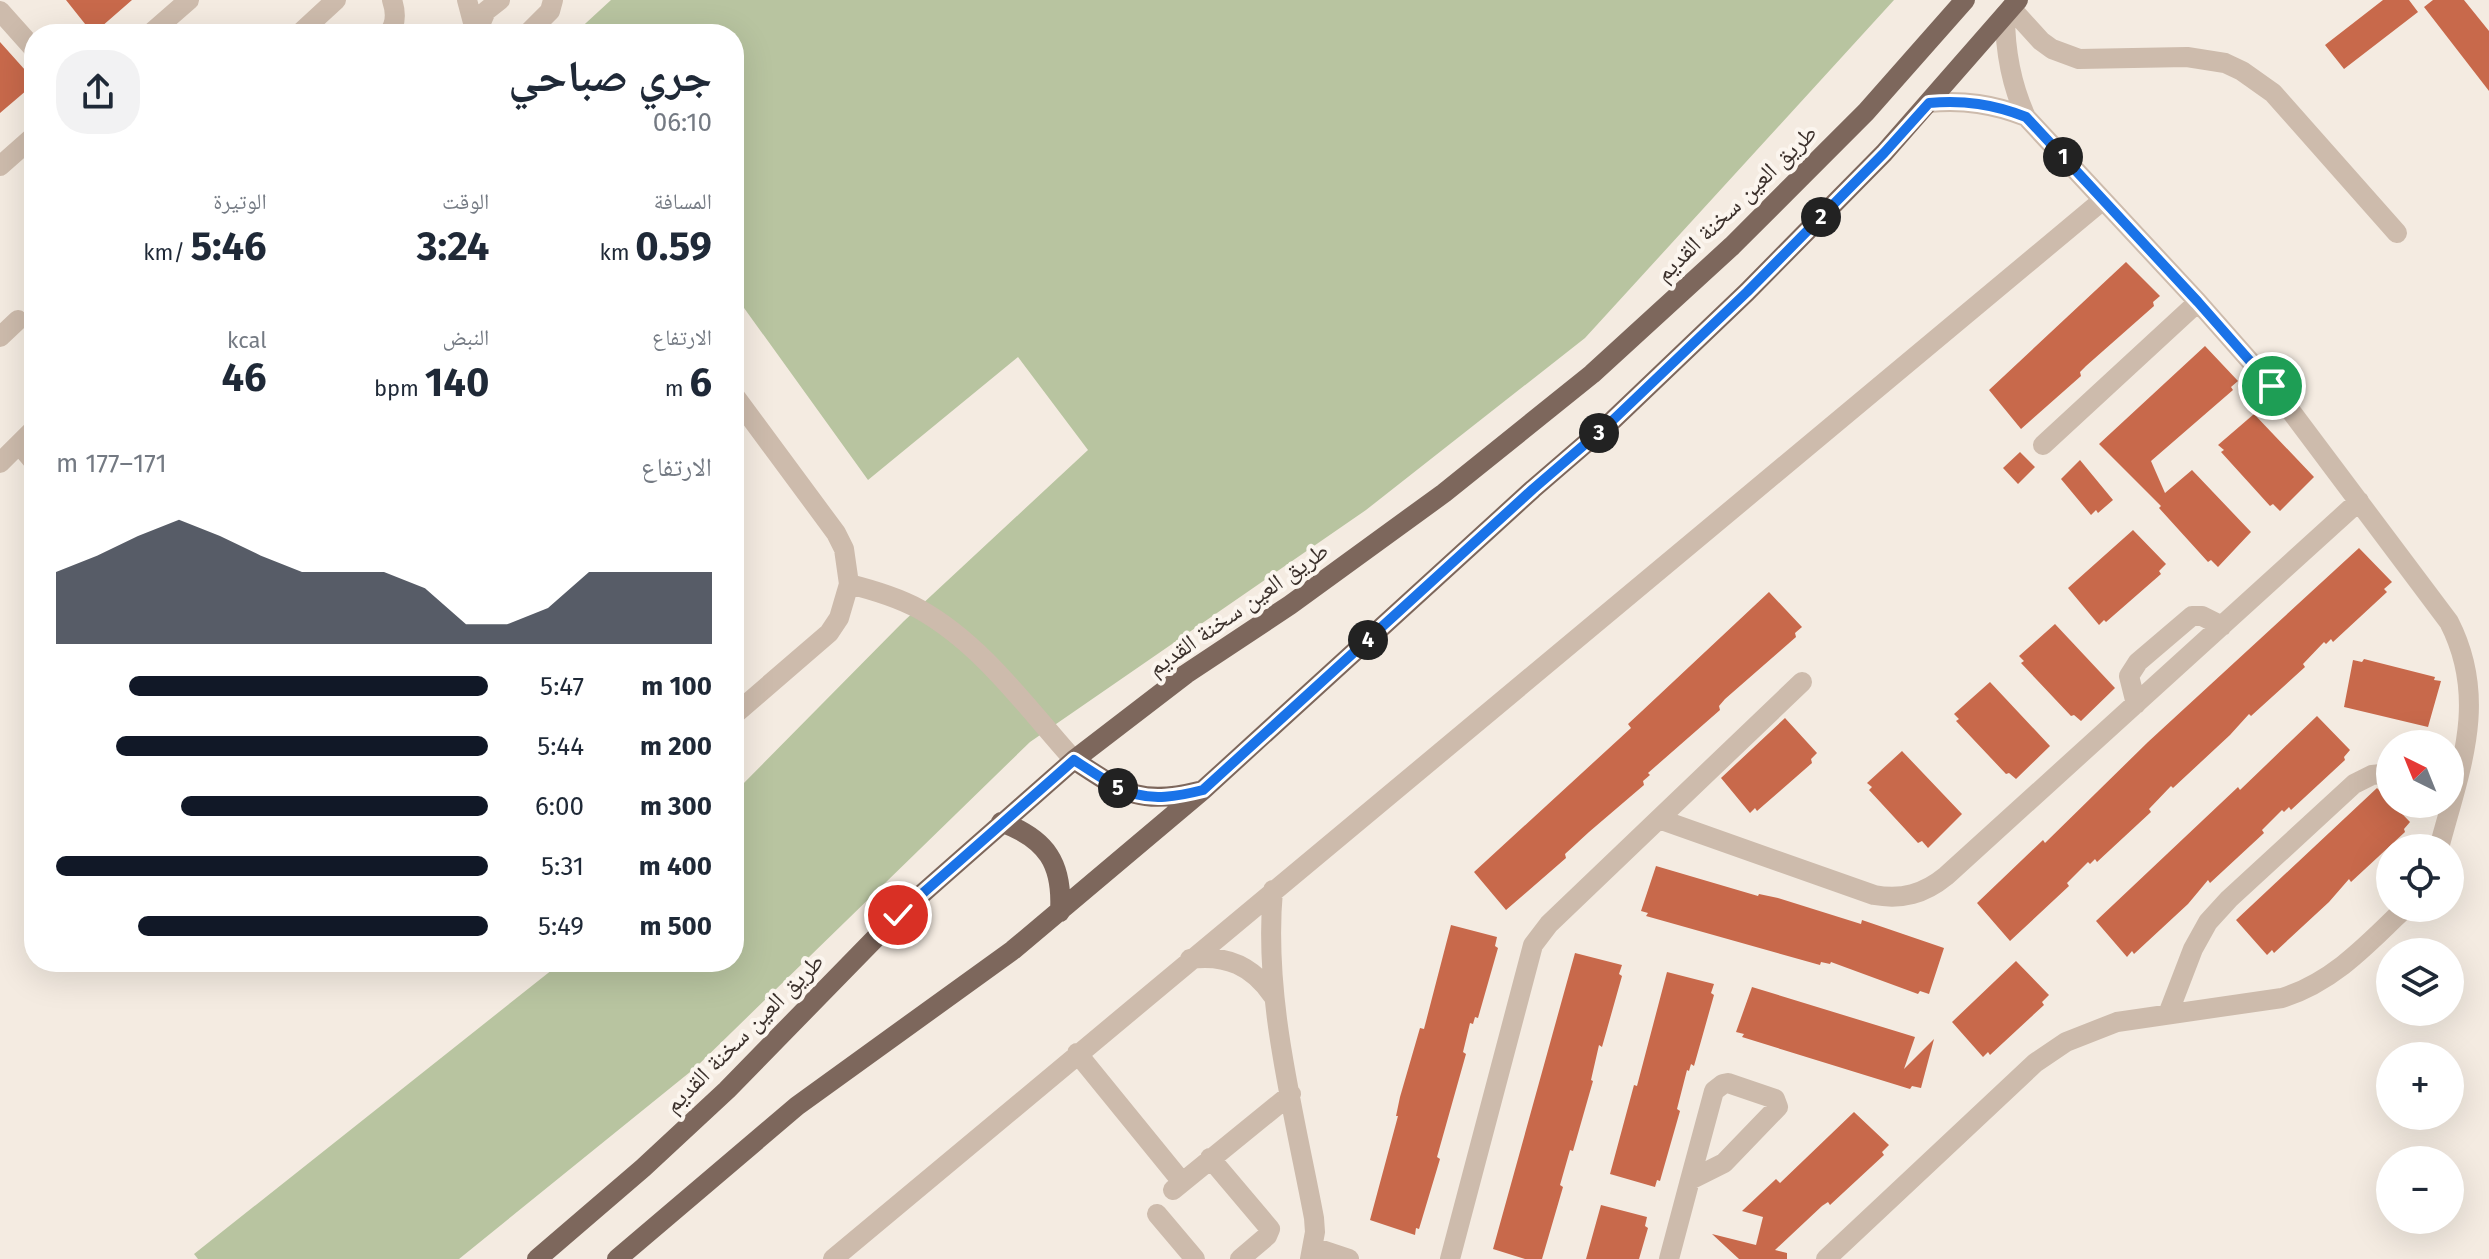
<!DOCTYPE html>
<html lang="ar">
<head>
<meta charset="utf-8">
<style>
  body { margin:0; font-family:"Fira Sans","Noto Naskh Arabic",sans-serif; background:#f2f2f3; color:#1f2937; direction:rtl; height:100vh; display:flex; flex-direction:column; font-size:30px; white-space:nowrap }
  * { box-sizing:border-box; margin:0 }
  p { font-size:26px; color:#747a83 }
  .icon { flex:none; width:44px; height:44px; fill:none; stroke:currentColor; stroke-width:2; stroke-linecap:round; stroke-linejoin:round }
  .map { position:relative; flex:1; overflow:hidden; direction:ltr }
  .panel { position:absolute; left:24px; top:24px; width:720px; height:948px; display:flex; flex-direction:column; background:#fff; border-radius:32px; box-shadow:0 8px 32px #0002; direction:rtl }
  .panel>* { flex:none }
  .needle { width:52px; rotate:317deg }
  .fabs { position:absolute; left:2376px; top:730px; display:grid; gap:16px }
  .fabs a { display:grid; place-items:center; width:88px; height:88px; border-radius:50%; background:#fff; box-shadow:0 8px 32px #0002; font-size:40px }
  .pin { position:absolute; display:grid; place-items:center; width:68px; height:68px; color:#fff; margin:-34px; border:4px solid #fff; border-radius:50%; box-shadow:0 2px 8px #0007 }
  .km { position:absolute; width:40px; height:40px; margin:-20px; border-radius:50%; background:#222; color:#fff; font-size:22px; line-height:40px; text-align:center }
  .round { display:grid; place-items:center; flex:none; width:84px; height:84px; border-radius:32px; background:#f2f2f3 }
  .head { display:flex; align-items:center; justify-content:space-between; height:136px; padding:0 32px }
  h1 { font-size:44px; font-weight:700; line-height:60px }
  .stats { display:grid; grid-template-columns:repeat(3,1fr); gap:12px; height:136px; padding:8px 32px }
  .stats div { display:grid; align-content:center }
  .stats b { font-size:40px; font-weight:700 }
  .stats small { font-size:22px; font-weight:400 }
  .stats p { font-size:22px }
  .chart { height:224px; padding:16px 32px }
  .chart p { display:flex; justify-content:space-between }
  .chart svg { width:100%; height:144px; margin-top:8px; fill:#111827; opacity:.7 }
  ul { padding:0 32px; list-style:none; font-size:26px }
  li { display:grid; grid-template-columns:128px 96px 1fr; align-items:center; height:60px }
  li i { height:20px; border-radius:10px; background:#111827 }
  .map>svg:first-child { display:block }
</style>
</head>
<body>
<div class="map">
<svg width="2489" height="1259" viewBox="0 0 2489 1259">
  <rect width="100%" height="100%" fill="#f4ebe1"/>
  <!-- green -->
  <path fill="#b8c4a0" d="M611 0H1894L1585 338 1366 510 1030 742 695 1068 459 1259H198L194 1254 562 962H734V793L904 621 1088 450 1018 357 868 480 734 294V34H574Z"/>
  <!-- building -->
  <path fill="#c8694b" d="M66 0H132L93 34Z
    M2383 0H2409L2418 12 2344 69 2325 45Z
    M2433 0H2464L2489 31V91L2424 7Z
    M0 42 34 80V84L0 113Z
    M2126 262 2160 296 2153 302 2154 306 2086 366 2080 372 2081 376 2021 429 1989 390Z
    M2205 346 2238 381 2231 387 2233 390 2151 461 2165 493 2192 470 2251 532 2218 567 2211 560 2208 562 2159 508 2161 506 2099 444Z
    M2254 414 2314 477 2280 511 2273 504 2270 506 2221 452 2224 450 2218 445Z
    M2020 452 2035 467 2018 484 2003 468Z
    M2080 460 2113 500 2098 513 2096 510 2091 515 2061 479Z
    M2133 530 2166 564 2159 571 2161 574 2106 622 2104 620 2099 625 2068 588Z
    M2359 548 2392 582 2384 589 2387 592 2333 642 2331 639 2326 644 2324 642 2303 664 2305 667 2251 716 2249 714 2230 735 2173 788 2171 786 2149 809 2151 812 2097 862 2095 859 2090 864 2088 862 2067 883 2069 886 2010 941 1977 903 2043 840 2045 843 2148 742Z
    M1769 592 1802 627 1795 633 1796 637 1725 699 1719 706 1720 710 1648 773 1650 775 1643 781 1644 785 1589 832 1565 854 1566 858 1506 910 1474 872 1631 728 1628 724 1642 711Z
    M2055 624 2115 688 2081 721 2074 715 2071 716 2021 663 2024 661 2019 656Z
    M2364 659 2435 677 2434 680 2441 681 2428 727 2344 707 2353 660 2362 662Z
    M1990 682 2050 746 2016 779 2009 773 2006 774 1956 721 1959 719 1954 714Z
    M2317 716 2350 750 2344 757 2345 760 2291 810 2289 807 2284 812 2282 810 2262 830 2264 833 2210 883 2208 880 2188 904 2134 954 2132 951 2127 957 2096 921 2238 787 2240 790Z
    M1785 718 1817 753 1811 759 1812 763 1757 811 1755 808 1750 813 1721 778Z
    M1902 751 1962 814 1928 848 1922 841 1918 843 1869 790 1872 787 1867 783Z
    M2377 788 2410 822 2404 829 2405 832 2351 882 2349 879 2329 902 2274 953 2272 950 2267 955 2236 920Z
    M1656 866 1758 896 1759 894 1778 898 1861 924 1862 920 1944 948 1929 994 1920 991 1918 994 1831 962 1830 964 1821 962 1820 965 1646 916 1648 913 1641 911Z
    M1451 925 1497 937 1495 946 1498 948 1478 1018 1475 1017 1473 1024 1470 1023 1463 1052 1466 1054 1437 1157 1440 1159 1419 1229 1416 1228 1415 1235 1370 1220 1398 1116H1396L1400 1097 1420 1028 1424 1029Z
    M1575 953 1622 965 1619 974 1622 976 1602 1047 1599 1045 1591 1080 1593 1081 1573 1151 1570 1150 1560 1185 1563 1187 1542 1259H1525L1493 1249Z
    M2016 961 2049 995 2042 1002 2044 1005 1990 1055 1988 1052 1983 1057 1952 1022Z
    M1667 972 1714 984 1711 993 1714 995 1694 1066 1691 1064 1689 1071 1687 1070 1677 1109 1680 1111 1660 1181 1657 1180 1655 1187 1610 1174 1634 1085 1637 1086Z
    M1752 987 1915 1037 1904 1069 1934 1039 1921 1088 1912 1086 1910 1089 1742 1037 1744 1034 1736 1032Z
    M1854 1112 1889 1145 1882 1152 1884 1155 1830 1205 1828 1202 1822 1206 1775 1250 1787 1253V1259H1739L1712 1234 1756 1245 1763 1217 1742 1211 1776 1179 1780 1183Z
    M1601 1205 1647 1217 1645 1226 1648 1228 1639 1259H1586Z"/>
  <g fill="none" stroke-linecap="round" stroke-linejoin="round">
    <!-- minor -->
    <path stroke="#cdbbac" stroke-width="20" d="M467 0 476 34
      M2011 8 2041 41 2052 49 2079 59 2187 57 2225 63 2242 71 2273 93 2397 233
      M0 11 34 49
      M2005 15C2005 52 2011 84 2026 117L2198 302 2272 386 2449 622C2489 700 2460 769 2439 848
      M150 34 189 0
      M299 34 336 0
      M388 34C397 24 396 12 392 0
      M476 34 486 11 500 0
      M527 34 550 11 553 0
      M1929 103C1964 100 1993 104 2026 117
      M0 166 34 136
      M0 337 18 320
      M734 395 836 533 844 549 849 584 839 618 829 633 734 715
      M19 444 34 462
      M2043 445 2198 302
      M0 463 34 429
      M849 584C873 590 897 597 919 609 982 644 1027 708 1074 760
      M2136 704 2129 676 2138 662 2192 616H2202L2222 626
      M1659 819 1874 895C1902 900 1924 894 1946 876L2359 501
      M1273 890C1263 999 1294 1111 1314 1218L1315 1232 1310 1259
      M1190 959C1226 954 1253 966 1273 996
      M2168 1014 2193 949 2208 922 2229 899 2354 784 2372 775 2390 773
      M1077 1053 1182 1182
      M1728 1083 1775 1099 1778 1107 1724 1163 1690 1180 1714 1091 1723 1084Z
      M1210 1158 1270 1229 1267 1236 1240 1259
      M1173 1190 1291 1094
      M1157 1214 1195 1259
      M1313 1247 1349 1259
      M833 1259 2103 200
      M1450 1259 1533 945 1549 924 1802 682
      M1669 1259 1690 1180
      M1826 1259 2035 1063 2066 1042 2117 1022 2282 998C2333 982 2367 945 2405 908"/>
    <!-- major -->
    <path stroke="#7d675c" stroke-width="20" d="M1074 760C1123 792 1139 806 1199 791
      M1001 822C1047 839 1063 864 1060 912
      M537 1259 643 1168 727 1090 898 915 1074 760 1186 674 1290 605 1444 493 1592 374 1732 246 1866 112 1965 0
      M617 1259 797 1106 1013 950 1203 790 1533 489 1613 420 1747 292 1884 153 2018 0"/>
  </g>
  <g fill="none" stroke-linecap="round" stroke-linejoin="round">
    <defs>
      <path id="route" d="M898 915 1074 760C1126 794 1140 806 1203 790L1533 489 1613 420 1747 292 1884 153 1929 103C1964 100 1993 104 2026 117L2198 302 2272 386"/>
    </defs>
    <!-- route casing -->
    <use href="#route" stroke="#fff" stroke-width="16"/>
    <!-- route -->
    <use href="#route" stroke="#1a73e8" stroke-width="10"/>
  </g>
  <g text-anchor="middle" stroke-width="8" stroke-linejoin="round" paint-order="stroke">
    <!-- street labels -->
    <g font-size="24" fill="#3b302b" stroke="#fbf5ee">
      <text transform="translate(1736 203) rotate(-44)" y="8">طريق العين سخنة القديم</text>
      <text transform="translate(1238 609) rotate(-35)" y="8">طريق العين سخنة القديم</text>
      <text transform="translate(744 1033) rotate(-45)" y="8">طريق العين سخنة القديم</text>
    </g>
  </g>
</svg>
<div class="fabs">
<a><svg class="needle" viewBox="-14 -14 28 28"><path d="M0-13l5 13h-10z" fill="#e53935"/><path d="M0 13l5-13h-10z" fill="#747a83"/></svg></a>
<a><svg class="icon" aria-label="locate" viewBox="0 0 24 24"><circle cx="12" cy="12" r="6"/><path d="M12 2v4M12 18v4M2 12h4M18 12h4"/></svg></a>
<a><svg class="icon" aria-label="layers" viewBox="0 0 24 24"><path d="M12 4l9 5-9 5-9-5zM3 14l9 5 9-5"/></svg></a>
<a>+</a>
<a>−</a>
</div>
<div class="pin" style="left:2272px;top:386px;background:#1e9e55"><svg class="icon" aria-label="arrive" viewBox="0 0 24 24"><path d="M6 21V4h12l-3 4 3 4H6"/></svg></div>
<div class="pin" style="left:898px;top:915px;background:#d93025"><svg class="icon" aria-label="check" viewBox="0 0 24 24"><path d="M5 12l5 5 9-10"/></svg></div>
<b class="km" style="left:2063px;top:157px">1</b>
<b class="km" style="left:1821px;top:217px">2</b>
<b class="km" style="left:1599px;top:433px">3</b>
<b class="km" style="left:1368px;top:640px">4</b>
<b class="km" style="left:1118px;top:788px">5</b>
<section class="panel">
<div class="head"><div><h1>جري صباحي</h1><p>06:10</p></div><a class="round"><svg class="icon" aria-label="share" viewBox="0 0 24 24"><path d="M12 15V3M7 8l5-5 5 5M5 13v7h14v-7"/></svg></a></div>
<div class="stats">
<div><p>المسافة</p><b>0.59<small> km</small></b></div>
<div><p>الوقت</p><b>3:24</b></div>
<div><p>الوتيرة</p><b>5:46<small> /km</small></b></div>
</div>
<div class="stats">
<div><p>الارتفاع</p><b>6<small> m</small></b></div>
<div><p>النبض</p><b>140<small> bpm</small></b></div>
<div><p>kcal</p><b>46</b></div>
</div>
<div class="chart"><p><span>الارتفاع</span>171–177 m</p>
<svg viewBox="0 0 160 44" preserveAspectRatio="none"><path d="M0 44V22L10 17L20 11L30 6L40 11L50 17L60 22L70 22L80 22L90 27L100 38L110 38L120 33L130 22L140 22L150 22L160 22V44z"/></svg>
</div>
<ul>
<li><b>100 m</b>5:47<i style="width:83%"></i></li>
<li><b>200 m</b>5:44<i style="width:86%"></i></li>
<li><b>300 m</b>6:00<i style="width:71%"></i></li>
<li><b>400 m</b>5:31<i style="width:100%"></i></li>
<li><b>500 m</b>5:49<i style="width:81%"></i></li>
</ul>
</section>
</div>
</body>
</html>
